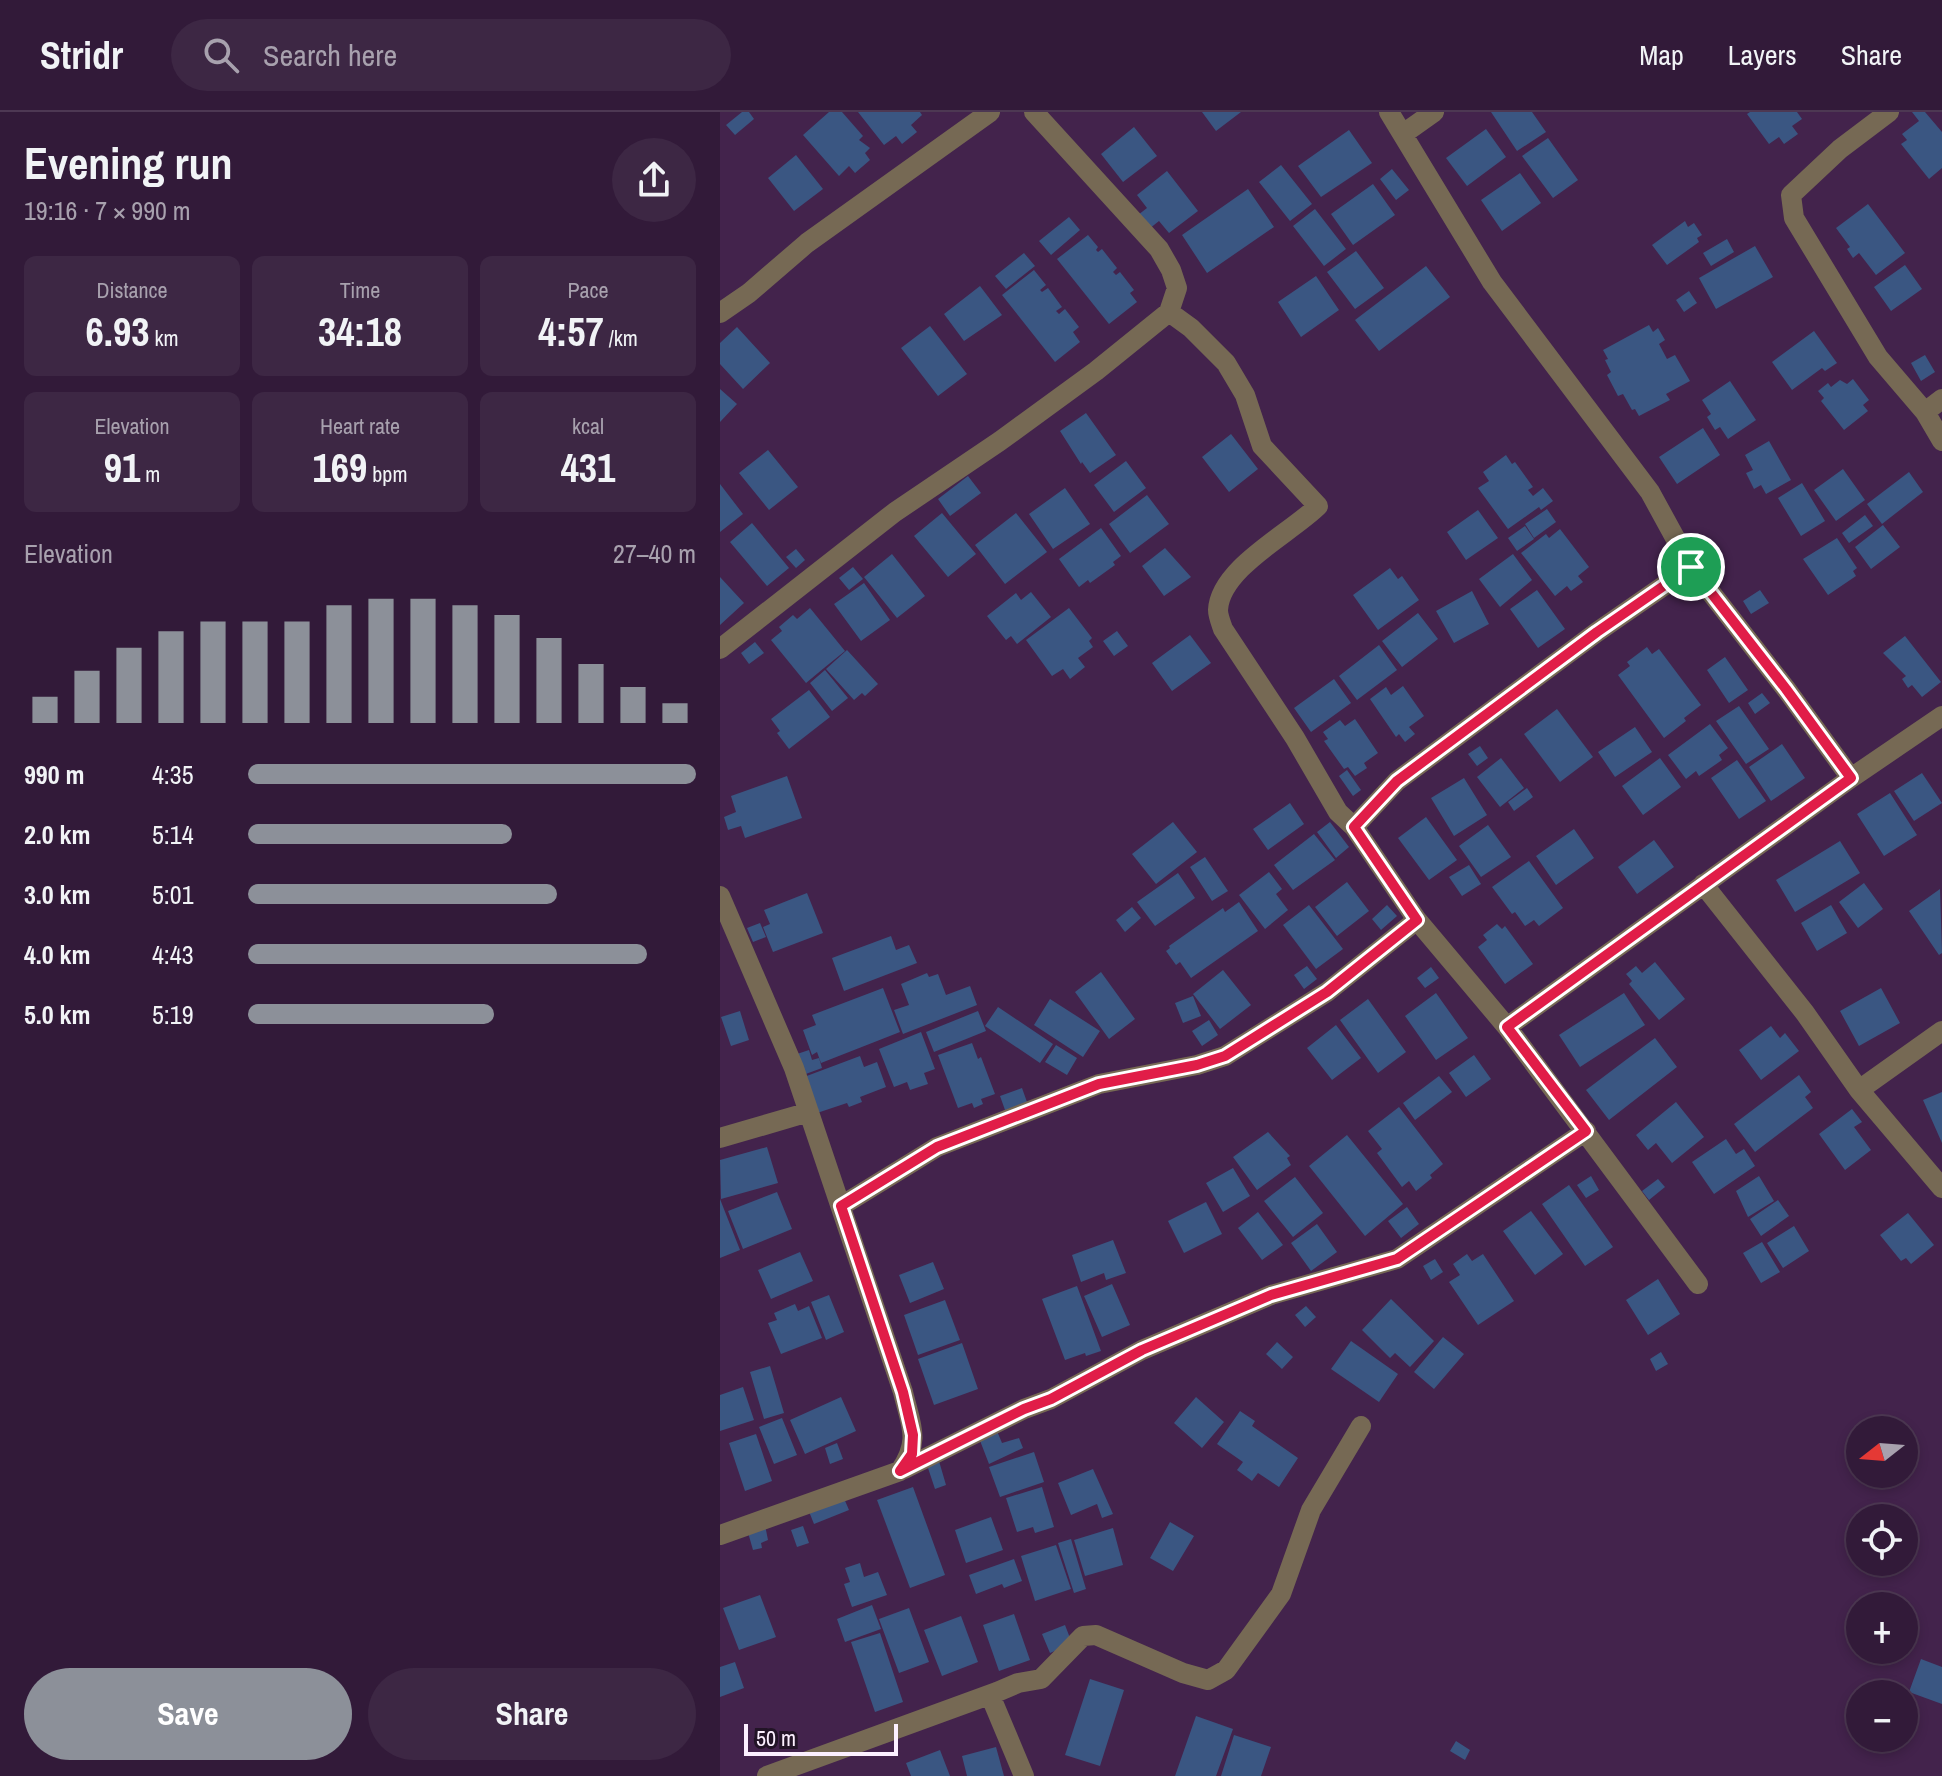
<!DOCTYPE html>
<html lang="en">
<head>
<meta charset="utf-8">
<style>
  body { margin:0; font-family:"Archivo Narrow",sans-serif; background:#3d2744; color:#f1f3f6; height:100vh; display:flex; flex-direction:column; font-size:30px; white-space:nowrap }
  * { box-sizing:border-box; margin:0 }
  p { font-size:26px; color:#a8a1ae }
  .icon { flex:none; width:44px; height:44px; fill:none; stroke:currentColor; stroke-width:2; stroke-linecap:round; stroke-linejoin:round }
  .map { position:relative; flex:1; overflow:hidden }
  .drawer { display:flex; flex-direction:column; background:#321a39; width:720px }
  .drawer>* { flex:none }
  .needle { width:52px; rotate:253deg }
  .tools { position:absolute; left:1126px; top:1304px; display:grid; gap:16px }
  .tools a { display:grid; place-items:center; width:72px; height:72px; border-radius:50%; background:#321a39; box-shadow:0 4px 12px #0003,0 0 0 2px #4d3853; font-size:40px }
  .scale { position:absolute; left:24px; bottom:20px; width:154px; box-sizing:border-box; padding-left:8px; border:4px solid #fcf0ff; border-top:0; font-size:22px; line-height:28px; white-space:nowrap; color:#fcf0ff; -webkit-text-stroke:6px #221426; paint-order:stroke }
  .pin { position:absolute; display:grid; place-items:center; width:68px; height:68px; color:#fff; margin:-34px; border:4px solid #fff; border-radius:50%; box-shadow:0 2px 8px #0007 }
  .round { display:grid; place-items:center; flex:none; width:84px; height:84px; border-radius:42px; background:#3d2744 }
  .head { display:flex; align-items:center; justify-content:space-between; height:136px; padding:0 24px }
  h1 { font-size:44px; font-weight:800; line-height:60px }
  .stats { display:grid; grid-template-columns:repeat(3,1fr); gap:12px; height:136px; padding:8px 24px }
  .stats div { display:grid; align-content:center; border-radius:12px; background:#3d2744; text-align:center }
  .stats b { font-size:40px; font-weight:800 }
  .stats small { font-size:22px; font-weight:400 }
  .stats p { font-size:22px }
  .chart { height:224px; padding:16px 24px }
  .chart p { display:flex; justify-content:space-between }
  .chart svg { width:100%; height:144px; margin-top:8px; stroke:#8c9099; stroke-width:6 }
  .button { display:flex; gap:16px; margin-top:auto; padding:16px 24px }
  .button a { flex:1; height:92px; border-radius:48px; background:#8c9099; color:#fff; font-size:32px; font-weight:800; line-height:92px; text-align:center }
  .button a+a { background:#3d2744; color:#f1f3f6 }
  ul { padding:0 24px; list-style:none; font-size:26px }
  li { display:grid; grid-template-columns:128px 96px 1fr; align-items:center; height:60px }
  li i { height:20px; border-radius:10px; background:#8c9099 }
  header { display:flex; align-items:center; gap:48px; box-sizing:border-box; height:112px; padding:0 40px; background:#321a39; border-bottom:2px solid #4d3853 }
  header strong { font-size:38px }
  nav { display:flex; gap:44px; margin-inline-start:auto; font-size:28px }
  .search { width:560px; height:72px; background:#3d2744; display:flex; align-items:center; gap:20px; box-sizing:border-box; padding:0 28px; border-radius:44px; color:#a8a1ae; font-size:30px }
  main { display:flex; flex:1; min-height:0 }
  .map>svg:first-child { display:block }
</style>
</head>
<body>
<header>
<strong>Stridr</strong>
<div class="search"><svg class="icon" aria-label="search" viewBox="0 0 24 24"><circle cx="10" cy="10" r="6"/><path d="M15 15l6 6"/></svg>Search here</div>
<nav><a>Map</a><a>Layers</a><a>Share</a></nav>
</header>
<main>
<section class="drawer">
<div class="head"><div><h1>Evening run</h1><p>19:16 · 7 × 990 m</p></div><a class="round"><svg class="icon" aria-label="share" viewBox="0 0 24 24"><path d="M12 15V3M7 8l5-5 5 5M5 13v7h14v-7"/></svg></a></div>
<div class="stats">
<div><p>Distance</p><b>6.93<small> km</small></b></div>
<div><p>Time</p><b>34:18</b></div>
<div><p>Pace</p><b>4:57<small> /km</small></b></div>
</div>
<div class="stats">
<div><p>Elevation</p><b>91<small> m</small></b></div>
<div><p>Heart rate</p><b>169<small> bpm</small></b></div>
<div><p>kcal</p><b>431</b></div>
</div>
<div class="chart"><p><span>Elevation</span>27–40 m</p>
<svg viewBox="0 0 160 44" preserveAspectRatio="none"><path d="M5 44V36M15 44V28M25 44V21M35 44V16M45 44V13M55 44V13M65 44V13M75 44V8M85 44V6M95 44V6M105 44V8M115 44V11M125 44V18M135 44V26M145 44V33M155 44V38"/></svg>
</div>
<ul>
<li><b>990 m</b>4:35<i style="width:100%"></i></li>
<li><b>2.0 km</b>5:14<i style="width:59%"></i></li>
<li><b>3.0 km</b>5:01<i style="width:69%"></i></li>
<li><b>4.0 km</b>4:43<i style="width:89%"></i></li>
<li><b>5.0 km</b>5:19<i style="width:55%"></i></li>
</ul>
<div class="button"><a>Save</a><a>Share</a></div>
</section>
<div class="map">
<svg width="1222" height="1664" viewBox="0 0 1222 1664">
  <rect width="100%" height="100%" fill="#43234c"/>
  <!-- building -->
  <path fill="#3a5682" d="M22 0H29L34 7 15 23 6 13Z
    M109 0H122L143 24 139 28 150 36 145 41 150 48 135 61 129 54 119 64 83 23Z
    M138 0H200L202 3 191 13 197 20 182 32 176 24 164 33Z
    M482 0H521L496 19Z
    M771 0H812L826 20 797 39Z
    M1030 0H1077L1082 7 1072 14 1078 22 1064 32 1059 25 1049 32 1027 2Z
    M1192 0H1205L1222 20V56L1209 67 1181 32 1187 28 1182 22 1199 9Z
    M414 15 437 44 403 70 381 42Z
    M766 17 786 45 747 74 726 46Z
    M629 18 652 51 601 85 578 54Z
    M828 26 858 68 833 86 802 44Z
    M76 43 103 77 74 99 48 66Z
    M561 53 592 92 570 109 539 70Z
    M672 57 689 78 676 88 660 67Z
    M447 59 478 99 449 121 439 109 429 117 418 103 427 96 417 83Z
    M800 61 821 91 782 119 761 88Z
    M653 72 675 103 633 133 611 102Z
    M528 77 554 115 487 161 462 123Z
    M1148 92 1185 141 1156 163 1139 141 1133 146 1127 137 1130 135 1116 116Z
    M595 97 626 137 604 154 573 114Z
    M349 105 360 118 331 143 319 129Z
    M965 109 968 115 974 111 982 123 977 126 979 130 947 153 932 133Z
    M368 123 378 135 376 138 378 140 382 137 397 156 393 160 396 163 400 160 414 178 410 181 417 190 389 212 337 147Z
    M1007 127 1014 140 991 154 983 141Z
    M1035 134 1053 165 996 197 979 166Z
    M636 139 664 176 635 197 607 160Z
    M304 141 315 154 286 177 275 164Z
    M1185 153 1202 177 1171 199 1154 175Z
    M706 154 730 185 659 239 635 208Z
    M314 158 326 173 320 178 322 180 328 176 342 195 336 199 339 202 345 197 359 215 353 220 360 230 335 250 282 183Z
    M596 164 619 198 581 225 558 190Z
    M260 174 282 203 244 229 224 202Z
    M969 179 977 191 964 200 956 188Z
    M929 213 933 220 938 216 945 228 939 232 947 247 955 243 970 269 946 282 950 288 919 304 915 297 912 298 903 282 898 284 887 263 891 260 885 248 888 247 883 238Z
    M210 214 247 262 218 284 181 236Z
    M17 215 50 251 23 277 0 252V231Z
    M1094 219 1117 251 1105 259 1102 256 1072 278 1052 250Z
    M1205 243 1215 260 1201 269 1191 251Z
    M1133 267 1149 288 1143 293 1148 299 1124 318 1101 289 1104 286 1098 279 1108 271 1111 275 1120 268 1127 272Z
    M1010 269 1036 308 1008 327 1000 315 995 318 987 305 991 302 982 288Z
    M0 277 17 292 0 310Z
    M366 301 396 343 370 361 362 350 361 352 340 319Z
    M983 316 1000 343 957 372 939 345Z
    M511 322 538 357 509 380 482 345Z
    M1049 329 1071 368 1046 382 1041 373 1034 377 1026 361 1033 358 1025 343Z
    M48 338 78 375 49 398 19 361Z
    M786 343 792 352 795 350 813 375 808 378 813 384 823 376 833 389 821 398 819 395 788 417 758 376 769 369 763 360Z
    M406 349 426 376 394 400 374 373Z
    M1123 357 1145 388 1116 409 1094 378Z
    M1189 360 1203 380 1162 412 1147 392Z
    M248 364 261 381 230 404 218 387Z
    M1082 371 1105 409 1081 424 1058 386Z
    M0 372 23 402 0 420Z
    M345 376 370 412 333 437 309 402Z
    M427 383 449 412 410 441 389 412Z
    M827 397 836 410 814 426 805 412Z
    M758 398 778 426 746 448 727 420Z
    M222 401 256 442 228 465 194 424Z
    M296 401 327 440 285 472 255 433Z
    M1145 403 1153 414 1129 431 1122 421Z
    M32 411 69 456 47 474 10 430Z
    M1163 413 1180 435 1151 457 1135 435Z
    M805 414 814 427 797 439 788 426Z
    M381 416 401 444 393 450 395 453 370 471 368 468 359 475 339 447Z
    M840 417 869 455 858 464 863 470 851 479 847 474 835 484 801 441 826 422 829 426Z
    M1117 426 1137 456 1133 459 1136 464 1108 483 1083 447Z
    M445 436 471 465 444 484 422 454Z
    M76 437 85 448 76 456 66 445Z
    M172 442 205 484 177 506 144 465Z
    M793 442 812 468 780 495 759 467Z
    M133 455 143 467 129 478 119 466Z
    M670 456 678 467 682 464 699 488 658 518 633 483Z
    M0 465 24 491 0 513Z
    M144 471 170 508 141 529 114 492Z
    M817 478 845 517 818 536 790 497Z
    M1040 478 1049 491 1031 502 1023 489Z
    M752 479 769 512 734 531 716 499Z
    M311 480 331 505 297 532 291 524 286 528 267 504 296 481 301 488Z
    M90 496 125 539 104 556 102 553 104 556 86 571 51 528 62 519 59 515 73 503 77 507Z
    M349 496 372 526 369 529 373 535 358 546 365 555 350 567 343 557 332 564 306 528Z
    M698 501 718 527 682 555 662 529Z
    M397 519 408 534 394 544 383 529Z
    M470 523 491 551 452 579 432 551Z
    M1185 524 1221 570 1202 585 1192 573 1188 576 1182 567 1186 564 1163 541Z
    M35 530 44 541 29 552 21 541Z
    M659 533 677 558 637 588 619 564Z
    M927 535 932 542 939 537 981 593 964 606 966 609 944 626 898 563 910 554 907 550Z
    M127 538 158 572 145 584 142 581 134 588 106 557Z
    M1005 545 1028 578 1009 591 987 558Z
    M105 558 128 586 112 599 90 571Z
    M614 567 631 591 591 620 574 596Z
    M683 574 704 604 689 615 695 622 685 630 679 622 676 625 650 587 666 575 671 583Z
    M89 578 110 605 69 637 57 621 60 619 51 607Z
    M1042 581 1050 591 1035 602 1028 591Z
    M1019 594 1049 637 1026 652 996 609Z
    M837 597 873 645 840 670 804 622Z
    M635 607 658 641 644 651 647 656 635 664 628 655 624 657 604 629 608 627 603 620 620 608 625 614Z
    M990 612 1008 636 999 643 1002 648 979 664 976 659 966 667 948 643Z
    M915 615 932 640 895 665 878 640Z
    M1062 632 1085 666 1051 689 1029 655Z
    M760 634 768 646 757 654 748 642Z
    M781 646 804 676 780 695 757 665Z
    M940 646 961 675 923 703 902 674Z
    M1017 648 1046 689 1019 707 991 666Z
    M627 658 641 678 633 684 619 664Z
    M1202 661 1222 691 1194 709 1174 679Z
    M67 664 82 706 25 726 21 714 8 718 4 705 16 700 11 684Z
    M744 666 767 703 734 724 711 686Z
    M807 676 813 685 794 699 788 690Z
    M1170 681 1197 723 1164 744 1137 702Z
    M570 691 584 712 548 738 533 717Z
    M706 705 737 748 709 768 678 726Z
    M453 710 477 740 436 772 412 742Z
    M610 710 629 735 616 746 597 720Z
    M768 713 791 745 761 765 739 734Z
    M854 717 874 746 836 773 816 744Z
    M594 722 615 748 573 778 554 753Z
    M934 728 954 755 917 782 898 755Z
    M1120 729 1140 761 1075 800 1056 768Z
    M485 745 508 779 492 789 470 755Z
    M809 749 843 796 819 814 814 808 805 814 795 800 792 802 772 775Z
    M749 753 761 772 742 784 729 765Z
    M549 760 562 777 556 782 568 798 545 817 519 783Z
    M458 761 475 786 435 814 417 790Z
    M627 770 649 799 617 824 595 795Z
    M1144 771 1163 797 1138 816 1119 790Z
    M1220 777 1222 841 1219 843 1189 799Z
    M87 781 103 821 53 840 43 815 50 812 44 798Z
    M519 790 538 819 471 866 460 850 456 853 446 839 450 836 449 834 503 796 505 800Z
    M589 793 623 837 596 857 563 813Z
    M667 793 677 804 661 818 652 807Z
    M1111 793 1127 821 1097 839 1081 811Z
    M412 795 421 806 405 820 396 808Z
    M40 811 46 825 33 830 27 816Z
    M777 812 782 817 785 814 813 852 785 872 758 835 767 828 763 823Z
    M171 824 176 838 189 833 197 851 124 879 112 846Z
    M935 850 965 887 939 908 909 872 912 869 906 862 916 854 922 861Z
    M587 854 597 867 584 877 574 863Z
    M711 855 719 866 705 876 697 866Z
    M503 858 531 893 500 917 473 882Z
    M381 860 415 907 389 927 355 880Z
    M207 861 209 865 218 862 226 883 250 874 257 893 183 922 174 898 189 893 181 872Z
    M163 876 180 920 101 951 97 940 92 943 83 918 96 913 92 903Z
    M1161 876 1180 911 1139 934 1120 899Z
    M716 881 748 926 716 948 685 904Z
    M904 881 925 913 860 955 839 923Z
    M473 884 481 904 463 911 455 891Z
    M330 887 380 919 363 945 314 913Z
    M648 887 686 940 658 961 620 908Z
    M278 895 333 932 320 951 265 914Z
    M20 899 29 928 11 934 1 905Z
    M258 899 266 919 214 940 206 920Z
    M489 908 498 923 482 934 472 919Z
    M616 913 641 946 612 968 587 936Z
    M1051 914 1060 926 1065 921 1079 939 1041 968 1019 938Z
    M201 920 215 957 204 961 208 972 190 978 187 970 174 975 159 937Z
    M935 926 957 955 889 1008 866 978Z
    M252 931 258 947 261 945 275 982 261 987 263 992 254 996 252 991 238 996 218 943Z
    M336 933 357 946 347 963 325 950Z
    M89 938 92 948 99 946 102 956 83 963 77 942Z
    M754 943 771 967 746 985 729 961Z
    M140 944 144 955 157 950 166 975 140 985 142 990 129 995 127 991 97 1001 84 965Z
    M1079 963 1091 980 1085 985 1093 996 1035 1040 1014 1012Z
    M719 964 732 980 695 1008 683 991Z
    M302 976 307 990 285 998 280 984Z
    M1222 980V1031L1203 988Z
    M956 990 984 1025 952 1051 936 1031 928 1038 916 1023Z
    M679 995 723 1052 710 1063 712 1066 696 1079 689 1069 682 1075 657 1041 662 1037 648 1019Z
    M1132 997 1142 1010 1134 1015 1151 1038 1125 1058 1099 1022Z
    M548 1020 570 1044 567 1046 571 1053 537 1078 513 1045Z
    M627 1023 683 1092 645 1124 589 1054Z
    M1006 1027 1016 1042 1024 1037 1035 1054 994 1082 972 1050Z
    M47 1035 58 1071 1 1087 0 1048Z
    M513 1056 530 1084 503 1100 486 1071Z
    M871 1064 879 1078 866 1086 857 1073Z
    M1039 1064 1054 1089 1028 1105 1016 1079Z
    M575 1065 603 1101 573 1125 544 1089Z
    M938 1067 945 1075 929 1088 922 1079Z
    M849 1073 893 1135 865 1154 822 1092Z
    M57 1080 72 1117 23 1137 8 1099Z
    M0 1087 20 1138 0 1146Z
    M1058 1088 1069 1104 1041 1124 1030 1107Z
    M486 1090 502 1122 464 1141 448 1109Z
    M687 1095 699 1112 681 1126 668 1109Z
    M811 1099 843 1142 815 1163 783 1119Z
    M538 1100 563 1133 542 1148 518 1116Z
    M1188 1101 1214 1133 1191 1152 1186 1146 1181 1149 1160 1123Z
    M597 1112 617 1140 591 1159 571 1131Z
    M1074 1114 1089 1139 1063 1156 1047 1131Z
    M393 1128 406 1161 386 1168 384 1161 361 1170 352 1143Z
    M1042 1130 1060 1160 1041 1171 1023 1141Z
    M80 1140 93 1169 51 1187 38 1158Z
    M747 1142 752 1149 763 1142 794 1189 758 1213 729 1170 740 1163 733 1152Z
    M715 1147 723 1160 711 1168 703 1154Z
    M213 1150 224 1177 190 1191 179 1163Z
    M938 1167 960 1202 928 1223 906 1188Z
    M392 1172 410 1213 382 1225 364 1184Z
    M357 1174 381 1239 366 1244 365 1241 345 1248 322 1187Z
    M109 1183 124 1220 106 1228 91 1190Z
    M671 1187 714 1229 690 1255 675 1241 670 1246 642 1218Z
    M225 1188 240 1228 198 1243 184 1203Z
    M75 1192 78 1199 89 1194 102 1226 61 1242 48 1211 57 1208 54 1201Z
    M586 1194 596 1205 585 1215 575 1203Z
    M723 1225 744 1242 714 1277 694 1260Z
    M631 1229 678 1262 659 1290 611 1257Z
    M557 1230 573 1245 562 1257 546 1242Z
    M242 1231 258 1277 214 1293 198 1247Z
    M941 1240 948 1252 936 1259 930 1247Z
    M50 1254 64 1301 44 1307 30 1260Z
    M23 1275 34 1308 0 1319V1283Z
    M121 1285 136 1319 85 1342 70 1308Z
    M476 1285 504 1310 482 1336 454 1311Z
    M520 1299 535 1309 532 1314 578 1346 559 1375 538 1361 532 1369 517 1358 523 1350 497 1332Z
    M62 1306 77 1343 54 1352 39 1315Z
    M277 1319 282 1331 299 1326 303 1336 269 1352 259 1326Z
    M36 1322 52 1369 25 1379 9 1331Z
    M117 1331 123 1347 110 1352 105 1336Z
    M314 1340 324 1370 280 1385 269 1355Z
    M219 1349 226 1373 215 1377 207 1353Z
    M373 1357 393 1402 382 1406 377 1392 351 1403 338 1371Z
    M193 1375 225 1463 190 1476 157 1388Z
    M322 1375 334 1415 315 1421 313 1415 297 1420 286 1386Z
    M123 1384 129 1398 94 1412 88 1397Z
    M271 1405 283 1438 246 1451 235 1418Z
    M450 1410 474 1424 453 1459 430 1446Z
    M45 1413 48 1428 41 1431 42 1436 33 1438 27 1417Z
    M83 1414 89 1431 77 1435 71 1418Z
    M393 1416 403 1453 365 1464 354 1428Z
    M351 1427 366 1477 354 1481 338 1431Z
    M336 1433 351 1477 315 1489 301 1444Z
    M294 1447 302 1469 284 1476 282 1472 256 1482 249 1463Z
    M140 1451 144 1465 158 1460 167 1483 132 1495 124 1472 130 1470 125 1456Z
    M40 1483 56 1525 19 1538 3 1496Z
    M152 1493 161 1517 125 1530 117 1507Z
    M189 1496 209 1550 179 1561 159 1507Z
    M294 1502 310 1548 279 1559 263 1513Z
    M241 1504 258 1550 222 1564 204 1518Z
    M345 1513 350 1526 349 1533 330 1541 322 1522Z
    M160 1521 183 1590 155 1600 131 1530Z
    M1201 1547 1222 1555V1592L1189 1580Z
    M15 1550 24 1576 0 1585V1555Z
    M370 1567 404 1578 380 1654 345 1643Z
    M476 1604 513 1617 496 1664H455Z
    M514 1623 551 1635 541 1664H501Z
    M736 1629 750 1638 745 1648 730 1639Z
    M276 1635 284 1664H247L242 1644Z
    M220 1638 230 1664H191L186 1651Z"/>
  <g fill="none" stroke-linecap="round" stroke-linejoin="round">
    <!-- street -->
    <path stroke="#766954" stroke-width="20" d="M669 0 772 170 930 380 971 455 1066 577 1131 666
      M1169 0 1120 37 1071 83 1074 106 1158 245 1205 300 1222 329
      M683 22 714 0
      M449 200 471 216 506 251 525 283 542 334 598 394C571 421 500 456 498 498 498 504 501 511 503 517L575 626 618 700 634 715 697 808 787 915 978 1172
      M0 201 29 181 87 131 270 0
      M1205 300 1222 287
      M0 537 175 400 280 329 376 259 449 200 457 176 451 158 439 137 314 0
      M634 715 677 669 877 520 971 455
      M983 772 1085 901 1139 978 1222 1076
      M0 784 74 956 183 1280C191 1314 201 1328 180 1359L0 1423
      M787 915 1131 666 1222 604
      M1139 978 1222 919
      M0 1026 89 1000
      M121 1094 217 1035 379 972 477 953 505 944 607 880 697 808
      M184 1357 304 1297 331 1287 422 1238 551 1183 677 1147 866 1019
      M270 1583 304 1664
      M47 1664 277 1580 298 1571 321 1567 363 1524 376 1523 463 1561 488 1568 506 1558 561 1482 591 1398 641 1314"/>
  </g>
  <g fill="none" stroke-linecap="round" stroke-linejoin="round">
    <defs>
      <path id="route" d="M971 455 1066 577 1131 666 787 915 866 1019 677 1147 551 1183 422 1238 331 1287 304 1297 180 1359 192 1342 193 1323 183 1280 121 1094 217 1035 379 972 477 953 505 944 607 880 697 808 634 715 677 669 877 520Z"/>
    </defs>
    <!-- route casing -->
    <use href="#route" stroke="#fff" stroke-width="16"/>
    <!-- route -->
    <use href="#route" stroke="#e11d48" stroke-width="10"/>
  </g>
</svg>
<div class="tools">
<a><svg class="needle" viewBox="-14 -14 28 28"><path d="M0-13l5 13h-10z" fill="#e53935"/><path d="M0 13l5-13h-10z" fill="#a8a1ae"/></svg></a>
<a><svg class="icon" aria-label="locate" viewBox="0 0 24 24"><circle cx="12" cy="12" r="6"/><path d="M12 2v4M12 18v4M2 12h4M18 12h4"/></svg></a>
<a>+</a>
<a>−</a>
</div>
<div class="scale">50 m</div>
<div class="pin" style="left:971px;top:455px;background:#1e9e55"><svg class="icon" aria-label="arrive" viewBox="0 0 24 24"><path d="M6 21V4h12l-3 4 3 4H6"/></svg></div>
</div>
</main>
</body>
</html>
